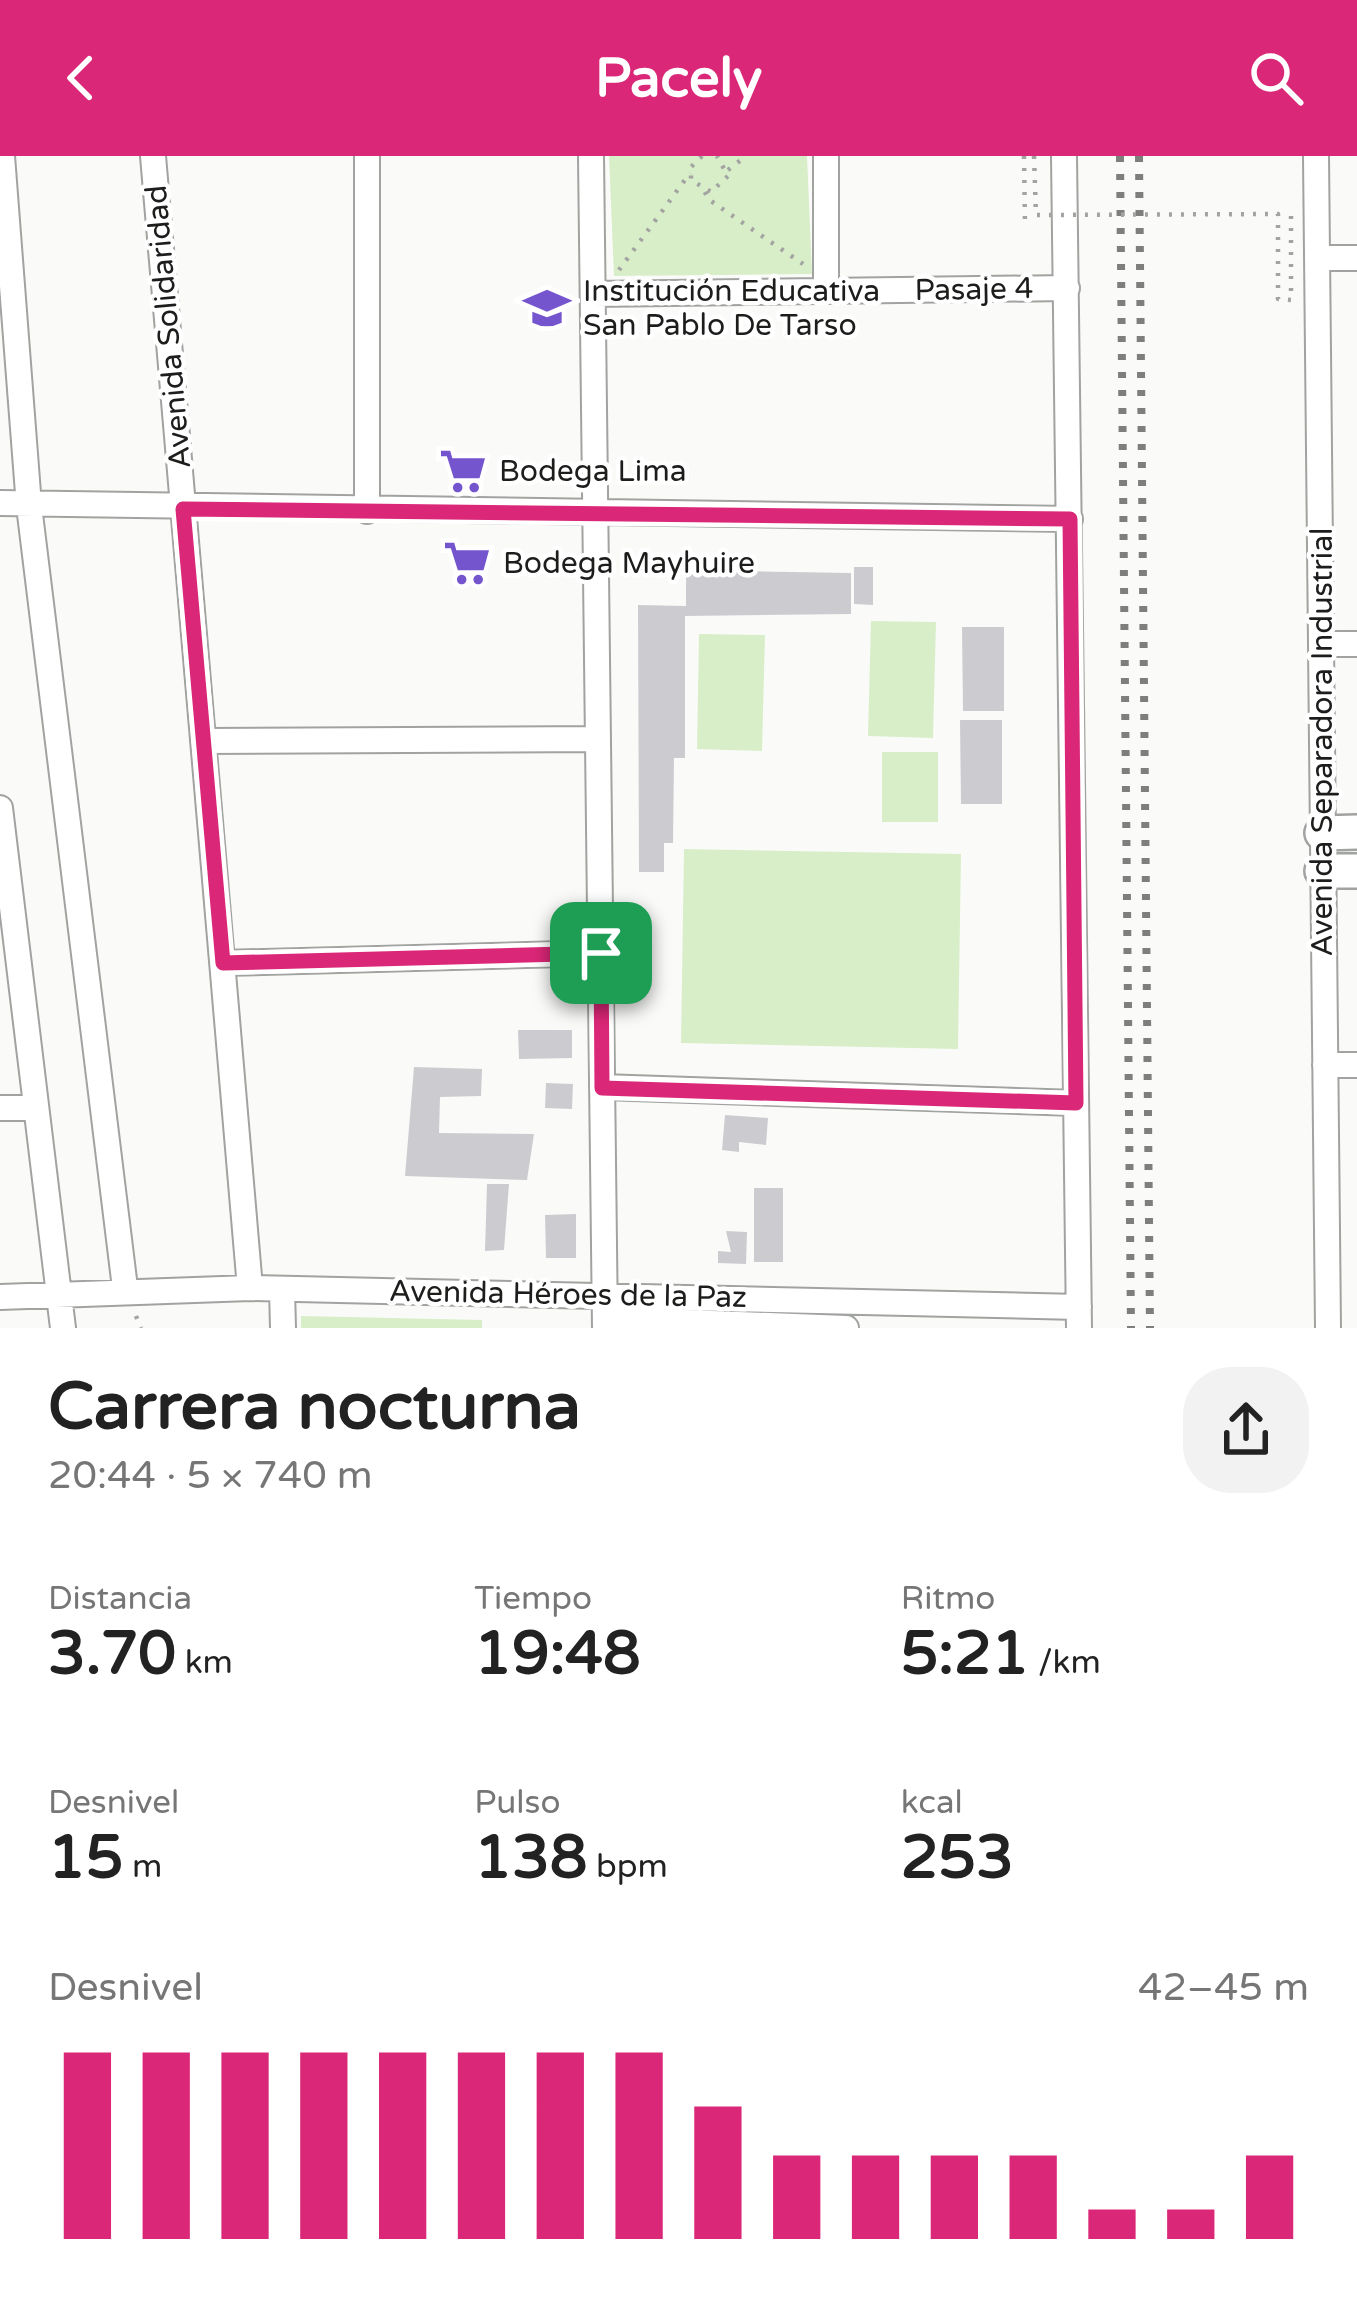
<!DOCTYPE html>
<html lang="es">
<head>
<meta charset="utf-8">
<style>
  body { margin:0; font-family:"Varela Round",sans-serif; background:#f2f2f2; color:#222; height:100vh; display:flex; flex-direction:column; font-size:45px; white-space:nowrap }
  * { box-sizing:border-box; margin:0 }
  p { font-size:39px; color:#767676 }
  .icon { flex:none; width:66px; height:66px; fill:none; stroke:currentColor; stroke-width:2; stroke-linecap:round; stroke-linejoin:round }
  .map { position:relative; height:1172px; overflow:hidden }
  .details { display:flex; flex-direction:column; background:#fff; flex:1 }
  .details>* { flex:none }
  .pin { position:absolute; display:grid; place-items:center; width:102px; height:102px; color:#fff; margin:-51px; border-radius:24px; box-shadow:0 6px 18px #0006 }
  .round { display:grid; place-items:center; flex:none; width:126px; height:126px; border-radius:48px; background:#f2f2f2 }
  .head { display:flex; align-items:center; justify-content:space-between; height:204px; padding:0 48px }
  h1 { font-size:66px; font-weight:700; line-height:90px }
  .figures { display:grid; grid-template-columns:repeat(3,1fr); gap:18px; height:204px; padding:12px 48px }
  .figures div { display:grid; align-content:center }
  .figures b { font-size:60px; font-weight:700 }
  .figures small { font-size:33px; font-weight:400 }
  .figures p { font-size:33px }
  .chart { height:336px; padding:24px 48px }
  .chart p { display:flex; justify-content:space-between }
  .chart svg { width:100%; height:216px; margin-top:12px; stroke:#db2777; stroke-width:6 }
  header { display:flex; justify-content:space-between; align-items:center; height:156px; padding:0 48px; background:#db2777; color:#fff; font-size:54px; font-weight:700 }
  .map>svg:first-child { display:block }
</style>
</head>
<body>
<header><svg class="icon" aria-label="back" viewBox="0 0 24 24"><path d="M15 5l-7 7 7 7"/></svg>Pacely<svg class="icon" aria-label="search" viewBox="0 0 24 24"><circle cx="10" cy="10" r="6"/><path d="M15 15l6 6"/></svg></header>
<div class="map">
<svg width="1357" height="1172" viewBox="0 0 1357 1172">
  <rect width="100%" height="100%" fill="#fafbf8"/>
  <!-- green -->
  <path fill="#d8eec8" d="M609 0H807L812 118 614 120Z
    M871 465 936 466 933 582 868 580Z
    M699 478 765 479 762 595 697 593Z
    M882 596H938V666H882Z
    M684 693 961 698 958 893 681 887Z
    M301 1160 482 1164V1172H301Z"/>
  <!-- building -->
  <path fill="#cccbcf" d="M854 411H873V449L854 448Z
    M686 414 851 417V458L685 460V602H674L673 687H664V716H639L638 449 686 450Z
    M962 471H1004V555H963Z
    M960 564H1002V648H961Z
    M518 874H572V902L519 903Z
    M414 911 482 913 481 940 440 941 439 977 534 978 527 1024 405 1020Z
    M546 927 573 928 572 953 545 952Z
    M725 959 768 962 766 989 739 986V996L722 994Z
    M487 1028H509L504 1094 485 1095Z
    M754 1032H783V1106H754Z
    M576 1058V1102H546L545 1059Z
    M726 1075 747 1076 746 1108 718 1107V1095L731 1096Z"/>
  <g fill="none" stroke-linecap="round" stroke-linejoin="round">
    <defs>
      <path id="minor" d="M2 0 29 350 125 1132
        M153 0 250 1132
        M591 0 605 1172
        M1064 0 1079 1172
        M1316 0 1328 1172
        M1317 102H1357
        M826 135V0
        M593 138 1067 132
        M0 347 1070 363
        M367 355V0
        M1321 488H1357
        M203 585 598 583
        M0 652 63 1172
        M223 807 601 797
        M1325 909H1357
        M602 931 1076 947
        M0 952H36
        M282 1133 283 1172
        M0 1141 250 1132 1079 1151
        M605 1163 846 1172"/>
      <path id="tertiary" d="M1322 677 1357 676
        M1322 715H1357"/>
    </defs>
    <!-- minor casing -->
    <use href="#minor" stroke="#a1a3a0" stroke-width="28"/>
    <!-- tertiary casing -->
    <use href="#tertiary" stroke="#a1a3a0" stroke-width="38"/>
    <!-- path -->
    <path stroke="#a3a4a2" stroke-width="4.5" stroke-dasharray="3 9" stroke-linecap="butt" d="M702 0 691 11V24L711 36 728 20 717 0
      M1024 0 1025 69
      M728 14 746 0
      M705 36 708 43 803 108
      M619 114 690 17
      M136 1160 141 1172"/>
    <!-- minor -->
    <use href="#minor" stroke="#fff" stroke-width="24"/>
    <!-- tertiary -->
    <use href="#tertiary" stroke="#fff" stroke-width="33"/>
    <!-- rail -->
    <path stroke="#7e7f7d" stroke-width="8" stroke-dasharray="6 12" stroke-linecap="butt" d="M1120 0 1131 1172
      M1139 0 1150 1172"/>
    <!-- path-bridge -->
    <path stroke="#a3a4a2" stroke-width="4.5" stroke-dasharray="3 9" stroke-linecap="butt" d="M1034 0 1036 59 1278 58V143L1291 144V60"/>
  </g>
  <g fill="none" stroke-linecap="round" stroke-linejoin="round">
    <defs>
      <path id="route" d="M183 353 1070 363 1076 947 602 932 601 797 223 807Z"/>
    </defs>
    <!-- route casing -->
    <use href="#route" stroke="#fff" stroke-width="24"/>
    <!-- route -->
    <use href="#route" stroke="#db2777" stroke-width="15"/>
  </g>
  <!-- icons -->
  <defs>
    <symbol id="school-bare" viewBox="-9 -9 18 18"><path d="M0-5L7-2L0 1L-7-2ZM-4 1L0 2.5L4 1V4Q0 6-4 4Z" fill="#7555ce" stroke="#fff" stroke-width="2.5" paint-order="stroke"/></symbol>
    <symbol id="supermarket-bare" viewBox="-9 -9 18 18"><path d="M-6-5.5h2.5l.6 2H6L4.5 2H-2.5L-4.4-4H-6ZM-1.5 3.2a1.3 1.3 0 1 0 .1 0ZM3 3.2a1.3 1.3 0 1 0 .1 0Z" fill="#7555ce" stroke="#fff" stroke-width="2.5" paint-order="stroke"/></symbol>
  </defs>
  <g fill-rule="evenodd">
    <use href="#school-bare" x="514" y="119" width="66" height="66"/>
    <use href="#supermarket-bare" x="430" y="282" width="66" height="66"/>
    <use href="#supermarket-bare" x="434" y="374" width="66" height="66"/>
  </g>
  <g text-anchor="middle" stroke-width="9" stroke-linejoin="round" paint-order="stroke">
    <!-- street labels -->
    <g font-size="30" fill="#1d1e1c" stroke="#fff">
      <text transform="translate(974 133) rotate(-1)" y="10">Pasaje 4</text>
      <text transform="translate(168 171) rotate(-95)" y="10">Avenida Solidaridad</text>
      <text transform="translate(1322 586) rotate(-90)" y="10">Avenida Separadora Industrial</text>
      <text transform="translate(568 1138) rotate(1)" y="10">Avenida Héroes de la Paz</text>
    </g>
    <!-- poi labels -->
    <g font-size="30" fill="#1d1e1c" stroke="#fff" text-anchor="start">
      <text x="583" y="145">Institución Educativa<tspan x="583" dy="34">San Pablo De Tarso</tspan></text>
      <text x="499" y="325">Bodega Lima</text>
      <text x="503" y="417">Bodega Mayhuire</text>
    </g>
  </g>
</svg>
<div class="pin" style="left:601px;top:797px;background:#1e9e55"><svg class="icon" aria-label="arrive" viewBox="0 0 24 24"><path d="M6 21V4h12l-3 4 3 4H6"/></svg></div>
</div>
<section class="details">
<div class="head"><div><h1>Carrera nocturna</h1><p>20:44 · 5 × 740 m</p></div><a class="round"><svg class="icon" aria-label="share" viewBox="0 0 24 24"><path d="M12 15V3M7 8l5-5 5 5M5 13v7h14v-7"/></svg></a></div>
<div class="figures">
<div><p>Distancia</p><b>3.70<small> km</small></b></div>
<div><p>Tiempo</p><b>19:48</b></div>
<div><p>Ritmo</p><b>5:21<small> /km</small></b></div>
</div>
<div class="figures">
<div><p>Desnivel</p><b>15<small> m</small></b></div>
<div><p>Pulso</p><b>138<small> bpm</small></b></div>
<div><p>kcal</p><b>253</b></div>
</div>
<div class="chart"><p><span>Desnivel</span>42–45 m</p>
<svg viewBox="0 0 160 44" preserveAspectRatio="none"><path d="M5 44V6M15 44V6M25 44V6M35 44V6M45 44V6M55 44V6M65 44V6M75 44V6M85 44V17M95 44V27M105 44V27M115 44V27M125 44V27M135 44V38M145 44V38M155 44V27"/></svg>
</div>
</section>
</body>
</html>
